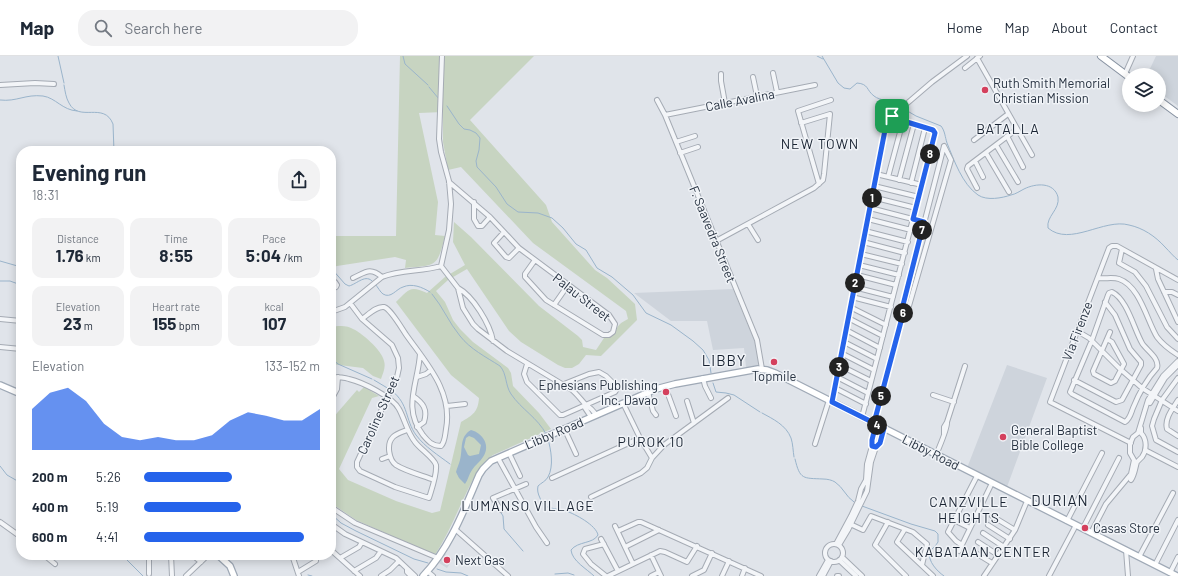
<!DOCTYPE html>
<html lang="en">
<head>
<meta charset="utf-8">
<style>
  body { margin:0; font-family:Barlow,sans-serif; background:#f2f2f3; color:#1f2937; height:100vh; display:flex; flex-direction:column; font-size:15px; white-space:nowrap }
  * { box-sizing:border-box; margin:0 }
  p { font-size:13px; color:#747a83 }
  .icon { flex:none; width:22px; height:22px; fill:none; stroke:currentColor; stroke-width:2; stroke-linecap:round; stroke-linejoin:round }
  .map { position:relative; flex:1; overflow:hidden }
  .sheet { position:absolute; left:16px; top:90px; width:320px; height:414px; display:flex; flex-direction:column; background:#fff; border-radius:16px; box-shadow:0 2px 10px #0003 }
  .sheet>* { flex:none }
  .tools { position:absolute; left:1122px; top:12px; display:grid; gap:8px }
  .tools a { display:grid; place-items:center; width:44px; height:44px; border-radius:50%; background:#fff; box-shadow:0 2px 10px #0003; font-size:20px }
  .pin { position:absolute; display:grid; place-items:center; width:34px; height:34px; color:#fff; margin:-17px; border-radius:8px; box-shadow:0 2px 6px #0006 }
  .km { position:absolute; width:20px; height:20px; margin:-10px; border-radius:50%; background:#222; color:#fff; font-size:11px; line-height:20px; text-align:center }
  .round { display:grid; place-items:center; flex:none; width:42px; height:42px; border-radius:16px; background:#f2f2f3 }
  .headline { display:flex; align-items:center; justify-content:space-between; height:68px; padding:0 16px }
  h1 { font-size:22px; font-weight:700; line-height:30px }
  .figures { display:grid; grid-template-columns:repeat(3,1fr); gap:6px; height:68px; padding:4px 16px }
  .figures div { display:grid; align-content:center; border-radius:10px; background:#f2f2f3; text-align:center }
  .figures b { font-size:17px; font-weight:700 }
  .figures small { font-size:11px; font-weight:400 }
  .figures p { font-size:11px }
  .chart { height:112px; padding:8px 16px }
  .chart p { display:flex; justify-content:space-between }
  .chart svg { width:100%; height:72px; margin-top:4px; fill:#2563eb; opacity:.7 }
  ul { padding:0 16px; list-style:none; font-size:13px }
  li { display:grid; grid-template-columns:64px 48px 1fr; align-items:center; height:30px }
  li i { height:10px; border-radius:5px; background:#2563eb }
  header { display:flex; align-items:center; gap:24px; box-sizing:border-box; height:56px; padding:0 20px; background:#fff; border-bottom:1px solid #e0e1e3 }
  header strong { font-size:19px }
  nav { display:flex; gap:22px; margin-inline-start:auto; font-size:14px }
  .search { width:280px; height:36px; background:#f2f2f3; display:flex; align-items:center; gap:10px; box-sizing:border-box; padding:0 14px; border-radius:16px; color:#747a83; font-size:15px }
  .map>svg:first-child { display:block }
</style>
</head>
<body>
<header>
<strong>Map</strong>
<div class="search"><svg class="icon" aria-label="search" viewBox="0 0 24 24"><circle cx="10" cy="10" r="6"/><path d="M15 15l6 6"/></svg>Search here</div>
<nav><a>Home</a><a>Map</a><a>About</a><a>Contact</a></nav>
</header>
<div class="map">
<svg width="1178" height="520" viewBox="0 0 1178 520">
  <rect width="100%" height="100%" fill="#e0e4ea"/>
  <!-- built -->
  <path fill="#ced4dc" d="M1156 0H1178V50L1159 36V19H1147Z
    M733 233 757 291 759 311H746L744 292 713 294 707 265H671L634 237Z
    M1007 309 1047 322 1007 431 967 412Z
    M445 498 453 503 447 512 439 507Z"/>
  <!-- green -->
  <path fill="#c7d4c1" d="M400 0H534L470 64 546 149 552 166 595 214 607 222 635 248 637 264 601 300 586 299 579 308 572 312H565L558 309 521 286 509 275 467 213 448 224 436 235 445 246 453 264 460 273 473 286 508 312 511 317 513 330 539 357 551 373 493 399C476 411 470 431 461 448 453 466 445 483 435 499L356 464 331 447V364L357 334 359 336 364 331 379 340 372 342 339 413 348 424 396 445 432 457 440 455 461 366C473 359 478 356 479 342L451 319 396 246C409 234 409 229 427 237L445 221 465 209 453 186 454 166 471 181 539 250 578 280 582 284 583 291 596 294 604 282C618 281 613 275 620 268 622 266 626 264 628 263L626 255 533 187 461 111 448 114 443 86V56L419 57 438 146 435 179 445 180C437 212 436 209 405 212L406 204 395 201 337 210 331 212V180H396Z
    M338 270C342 270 347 270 351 272 361 276 382 294 384 305 386 311 383 317 381 323L373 320 363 312 331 308V271Z"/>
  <!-- water -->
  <path fill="#9ab4cb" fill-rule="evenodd" d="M471 374C483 377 491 390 483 401 480 406 475 409 472 414 469 418 468 424 465 428L459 422 456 416C457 412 459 408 460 404 463 393 459 381 471 374ZM469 380 474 382 481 389 479 398 470 400 468 399 464 391 466 382Z"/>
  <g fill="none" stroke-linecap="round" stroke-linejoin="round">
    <!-- stream -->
    <path stroke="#9ab4cb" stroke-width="1" d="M58 0 64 27
      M403 0 405 8 428 29
      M817 0 823 3
      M822 0 838 27 844 32 850 33 857 27C869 28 866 34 874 40 880 45 892 44 901 51
      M64 29C65 35 66 42 69 47 79 67 104 45 113 68L114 95
      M429 31 439 43
      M0 44C17 46 25 38 43 40 56 42 62 54 77 55
      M447 50 459 68 464 73 470 74 476 77 480 82 479 94 476 105 477 111 496 131 507 148 518 156 538 157 552 162 563 172 576 188 586 194 597 212 612 221 633 239 646 257 671 269 693 285 703 294 709 304 711 317
      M904 53 916 60 941 70C945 75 945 81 947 87 954 104 962 128 978 139 987 145 1002 142 1011 139 1016 138 1020 135 1024 133 1036 127 1054 126 1058 141 1060 154 1046 160 1048 172 1070 191 1104 162 1129 169 1143 172 1155 180 1165 191 1170 196 1173 200 1178 204
      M0 205 21 211
      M331 212 345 228 349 230C357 228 366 217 373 226
      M0 225H10L21 229
      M375 228C378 231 380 236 383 238 391 243 396 233 403 231 412 227 422 231 430 236
      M432 238C443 251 449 267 460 280 470 293 486 301 500 310 507 318 505 329 511 338 521 353 538 362 546 378
      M331 302 338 308 372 323
      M374 324 389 333
      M713 327 716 336 726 337 734 339 760 356
      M392 335C409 348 405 364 416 379 425 391 438 399 450 408
      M762 357C773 363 786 369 791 382 793 388 793 395 794 401
      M548 383C551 394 554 410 548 421 546 425 541 427 538 430 537 434 538 438 540 442 544 455 555 451 566 455 575 458 596 469 598 479 593 488 578 485 571 494 572 505 587 513 594 520
      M795 403C800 424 803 422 823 423 827 423 832 424 835 426 843 431 846 441 854 446
      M0 410 7 419 21 427
      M862 450 911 468 935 475 938 478V486C936 490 931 493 930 496 927 505 938 516 944 520
      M500 455 503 460 504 473 523 495
      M331 458 341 467 356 475 414 503 428 507
      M124 499 125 502 143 520
      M437 513 446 516 461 517 468 520
      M555 518 568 517 574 519
      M308 519 312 520"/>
    <defs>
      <path id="minor" d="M442 0 439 83 441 96 449 125 451 148 449 174 441 210 458 232 463 252 473 268 478 273 507 295 572 334C577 338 582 345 586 349 591 352 593 354 596 359
        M977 2 1032 99
        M965 12 980 0
        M773 17 777 36
        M721 18V25L725 47
        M1125 18 1133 0
        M753 21 757 40
        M0 29 35 27 54 28
        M657 44 665 59 757 284 762 313
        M665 59 815 29
        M1007 80 1023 111
        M974 84 1008 58
        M676 86 695 80
        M996 89 1018 126
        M680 97 698 91
        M986 97 1009 136
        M975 105 983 121
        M876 118 922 129
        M888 121 903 65
        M899 124 914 68
        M449 126 490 161 519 192 609 259 615 268 613 276 609 279H603L546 244 525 221V218L535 204
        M911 127 925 72
        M819 128 798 55 831 44
        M874 130 919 141
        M977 132 967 113 968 110 1017 73
        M872 141 916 152
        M474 146V163L478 170H482L490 161
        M870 152 924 166
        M868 163 911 174
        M748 168 758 184
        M865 175 908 186
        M504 176 494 187 506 201 509 202 519 192
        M716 185 814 132 823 124 824 118 830 58 801 67
        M863 186 905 197
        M1122 193 1119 207 1135 216 1146 230 1167 271 1178 283
        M861 198 902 208
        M859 209 899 219
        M1156 213 1158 223 1178 266
        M857 219 896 229
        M353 222C366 216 370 211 382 221
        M1098 222C1105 223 1113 221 1119 223 1140 230 1147 265 1157 281 1163 289 1170 294 1178 299
        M331 226H335L337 229 336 231 331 234
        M854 231 893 241
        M458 232C473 240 490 268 493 285
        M1112 236C1127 243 1134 273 1142 287 1146 294 1160 302 1157 312 1146 324 1139 337 1133 352 1131 357 1130 363 1125 366L1072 338 1070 336 1092 284 1108 239 1109 237Z
        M1164 236H1172L1178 239
        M852 241 891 251
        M554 249 568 229
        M850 251 886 269
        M331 256 345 251 382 221C401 213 422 216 441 210
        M903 258V249L944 90
        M848 262 883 280
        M0 263 21 265
        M362 263C368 259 376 250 384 251 391 253 402 273 407 280 427 308 453 336 446 373 445 379 445 386 441 390 432 390 428 385 423 379 402 352 418 328 420 298
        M846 274 880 292
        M1077 275 1089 282 1119 312 1142 332 1178 355
        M1107 283 1112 286 1124 308 1115 325 1111 327 1094 318 1093 315 1110 276
        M844 286 877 303
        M0 291 21 293
        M841 297 874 314
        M527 308 524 318 527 326 560 359H563L615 336 617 333 616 330 606 320 599 316 589 318 564 328
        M839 309 871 325
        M331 321C337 321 343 321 349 323 362 326 393 341 399 353 405 364 407 376 415 386 420 393 434 402 436 409 437 419 432 432 429 442L395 431 360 415 357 411V406L397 321 399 312 398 302 392 289 362 263 350 247
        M417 321 426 318 431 314
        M837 321 868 337
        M703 322 705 330 711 342
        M1178 322 1162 344 1154 363 1152 370 1156 384 1178 396
        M1074 324 1116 346 1122 344 1141 309V306L1130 293 1115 259 1105 246
        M665 330 676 360
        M835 332 866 348
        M648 336 653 355 656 359
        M933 339 954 346
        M413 340C423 347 428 353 424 366L417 371
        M331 344 337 333 338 321
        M1178 344C1173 352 1164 363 1167 373L1178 380
        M687 345 694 367
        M832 346 887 66 890 62 932 26 967 0
        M623 347 640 382 652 402
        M1150 347 1165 322 1178 309
        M586 349 585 352 591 361
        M447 350 465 348
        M862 361 935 77 933 74 897 63 892 60
        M874 367 903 258 909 250 951 104 944 90
        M564 372 576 398
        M407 374C402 376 396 378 393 381 386 388 389 404 396 409 405 415 424 420 434 424
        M944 378V371L947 366 965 310
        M1131 387 1050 346 1109 192 1112 190H1117L1178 224
        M815 388 829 344
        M1145 394 1178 411
        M509 397 520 420
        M936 399C939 392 948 371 947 366
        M498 402 536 471 547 487
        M382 403 390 400
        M552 422 640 382
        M1131 424C1135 418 1135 412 1137 406 1138 405 1141 402 1142 401 1147 394 1147 383 1141 377V372
        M591 441 641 417 647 412 652 402 664 389 728 342
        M331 451 355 467 438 502
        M501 454 493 442 526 428
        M992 460 1015 474
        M954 464 970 472
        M1067 465 1102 397
        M0 466 21 481
        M888 466 875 489 906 520
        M848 467 863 474 871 460 913 476 927 488 922 509
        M331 468 345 478 396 502 415 520
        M988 469 1010 483
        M615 470 633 508
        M1083 472 1119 402
        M455 473 508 520
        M905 473 897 486 933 520
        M618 475 638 466H641L761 520
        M983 477 1004 491
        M1091 477 1106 448 1131 418 1134 404 1130 397V388L1133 381 1138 377 1148 344 1163 320 1178 305
        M601 483 618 515
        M978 486 998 499
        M825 497a9 9 0 1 1 18 0a9 9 0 1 1-18 0Z
        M604 488 585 493 583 498 591 508 606 520
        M836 488 851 460 858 445 861 433 866 424 867 408 872 390V383L876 368
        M839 489 848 474 867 435 871 406 876 391 881 385 884 372
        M962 489 956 485 948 476 977 420
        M625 491 659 474
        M331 494 360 520
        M1126 494 1128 520
        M959 495 992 427
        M974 496 992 507
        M44 499 55 508
        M171 499 172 520
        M192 499 201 506
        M292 499 299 520
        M651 499 661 520
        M842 501 862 520
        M1139 501 1173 437
        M340 502 359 491 362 486
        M839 504 856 520
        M1155 509 1178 464
        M407 513V516L411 520
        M354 515 376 502 381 495
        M427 515 433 520
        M298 516 316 505V502L313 499
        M1170 517 1178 501
        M149 518V499
        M186 520 208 499
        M381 520 390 514 399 505
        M608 520 660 495 665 496 687 506 697 490
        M651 520 659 516
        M692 520 704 514 712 497
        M722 520 729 505
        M742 520 745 512
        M819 520 828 504
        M823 520 831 505
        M837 520H839
        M984 520 1015 474 1027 445
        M1049 520 1076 469"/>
      <path id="major" d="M0 329 21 338
        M218 499 230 510 234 520
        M423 520C450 492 464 454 479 419L483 413 491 405 656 333 675 328 758 313 767 314 775 317 1177 520"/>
      <path id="highway" d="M1101 0 1129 21
        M1159 44 1178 58"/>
    </defs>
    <!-- minor casing -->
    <use href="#minor" stroke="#a5abb4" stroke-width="6"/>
    <!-- major casing -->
    <use href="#major" stroke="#9fa9b6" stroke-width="8"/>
    <!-- highway casing -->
    <use href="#highway" stroke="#8792a1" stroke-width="8"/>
    <!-- minor -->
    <use href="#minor" stroke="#f3f5f8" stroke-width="4"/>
    <!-- major -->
    <use href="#major" stroke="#fff" stroke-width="5.5"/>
    <!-- highway -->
    <use href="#highway" stroke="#fff" stroke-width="6"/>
  </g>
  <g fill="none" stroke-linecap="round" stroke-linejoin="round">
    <defs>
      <path id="route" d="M892 60 888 64 886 69 832 346 884 372 880 387 876 391 872 390V384L876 368 874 367 903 258V249L924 166 913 163 935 77 933 74 897 63 892 60"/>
    </defs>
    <!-- route casing -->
    <use href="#route" stroke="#fff" stroke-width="8"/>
    <!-- route -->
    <use href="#route" stroke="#2563eb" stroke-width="5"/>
  </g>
  <!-- markers -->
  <g fill="#d4405d" stroke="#f0f3f7" stroke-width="1.5">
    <circle cx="985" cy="34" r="4"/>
    <circle cx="774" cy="306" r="4"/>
    <circle cx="666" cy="336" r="4"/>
    <circle cx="1003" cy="381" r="4"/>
    <circle cx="1085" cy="472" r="4"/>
    <circle cx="447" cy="504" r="4"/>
  </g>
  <g text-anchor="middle" stroke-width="3" stroke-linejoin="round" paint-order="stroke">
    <!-- poi labels -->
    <g font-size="13" fill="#283342" stroke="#f0f3f7" text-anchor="start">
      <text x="993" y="32">Ruth Smith Memorial<tspan x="993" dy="15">Christian Mission</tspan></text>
      <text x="774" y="325" text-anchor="middle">Topmile</text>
      <text x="658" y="334" text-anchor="end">Ephesians Publishing<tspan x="658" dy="15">Inc. Davao</tspan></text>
      <text x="1011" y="379">General Baptist<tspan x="1011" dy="15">Bible College</tspan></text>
      <text x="1093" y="477">Casas Store</text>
      <text x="455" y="509">Next Gas</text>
    </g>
    <!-- street labels -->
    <g font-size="13" fill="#283342" stroke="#f0f3f7">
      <text transform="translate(740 44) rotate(-11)" y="5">Calle Avalina</text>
      <text transform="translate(713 178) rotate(68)" y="5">F. Saavedra Street</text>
      <text transform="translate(582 241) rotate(38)" y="5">Palau Street</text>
      <text transform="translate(1077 275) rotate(-69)" y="5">Via Firenze</text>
      <text transform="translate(378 359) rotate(-66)" y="5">Caroline Street</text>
      <text transform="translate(554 377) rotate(-23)" y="5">Libby Road</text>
      <text transform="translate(931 396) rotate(27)" y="5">Libby Road</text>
    </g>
    <!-- neighbourhood labels -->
    <g font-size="14" letter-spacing="1" fill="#1a2433" stroke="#f0f3f7">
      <text x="1008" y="78">BATALLA</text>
      <text x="820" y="93">NEW TOWN</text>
      <text x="651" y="391">PUROK 10</text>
      <text x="969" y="451">CANZVILLE<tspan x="969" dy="16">HEIGHTS</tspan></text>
      <text x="528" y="455">LUMANSO VILLAGE</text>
      <text x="983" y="501">KABATAAN CENTER</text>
    </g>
    <!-- quarter labels -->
    <g font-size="15" letter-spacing="1" fill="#1a2433" stroke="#f0f3f7">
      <text x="724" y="310">LIBBY</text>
      <text x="1060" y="450">DURIAN</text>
    </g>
  </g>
</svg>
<div class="tools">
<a><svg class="icon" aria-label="layers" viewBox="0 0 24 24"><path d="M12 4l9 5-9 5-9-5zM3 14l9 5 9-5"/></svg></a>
</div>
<div class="pin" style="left:892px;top:60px;background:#1e9e55"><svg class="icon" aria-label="arrive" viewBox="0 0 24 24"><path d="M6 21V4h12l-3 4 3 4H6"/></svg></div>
<b class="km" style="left:872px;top:142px">1</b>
<b class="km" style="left:855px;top:227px">2</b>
<b class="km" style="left:839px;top:311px">3</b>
<b class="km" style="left:877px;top:369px">4</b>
<b class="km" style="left:881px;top:340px">5</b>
<b class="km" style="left:903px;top:257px">6</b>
<b class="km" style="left:922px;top:174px">7</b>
<b class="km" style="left:930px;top:98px">8</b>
<section class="sheet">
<div class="headline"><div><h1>Evening run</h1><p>18:31</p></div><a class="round"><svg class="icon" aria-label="share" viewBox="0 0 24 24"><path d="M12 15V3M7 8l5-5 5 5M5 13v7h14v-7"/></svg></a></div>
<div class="figures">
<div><p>Distance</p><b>1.76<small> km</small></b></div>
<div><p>Time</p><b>8:55</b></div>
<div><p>Pace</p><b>5:04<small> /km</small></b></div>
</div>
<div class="figures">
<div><p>Elevation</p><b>23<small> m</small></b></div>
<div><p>Heart rate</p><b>155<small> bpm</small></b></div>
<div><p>kcal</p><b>107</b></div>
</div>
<div class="chart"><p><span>Elevation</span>133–152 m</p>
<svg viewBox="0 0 160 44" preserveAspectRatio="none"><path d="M0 44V19L10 9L20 6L30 14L40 28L50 36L60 38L70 36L80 38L90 38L100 35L110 26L120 21L130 23L140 26L150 26L160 19V44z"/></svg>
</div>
<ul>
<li><b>200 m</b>5:26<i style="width:50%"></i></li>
<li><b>400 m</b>5:19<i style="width:55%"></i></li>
<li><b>600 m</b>4:41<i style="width:91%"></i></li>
</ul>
</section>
</div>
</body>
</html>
